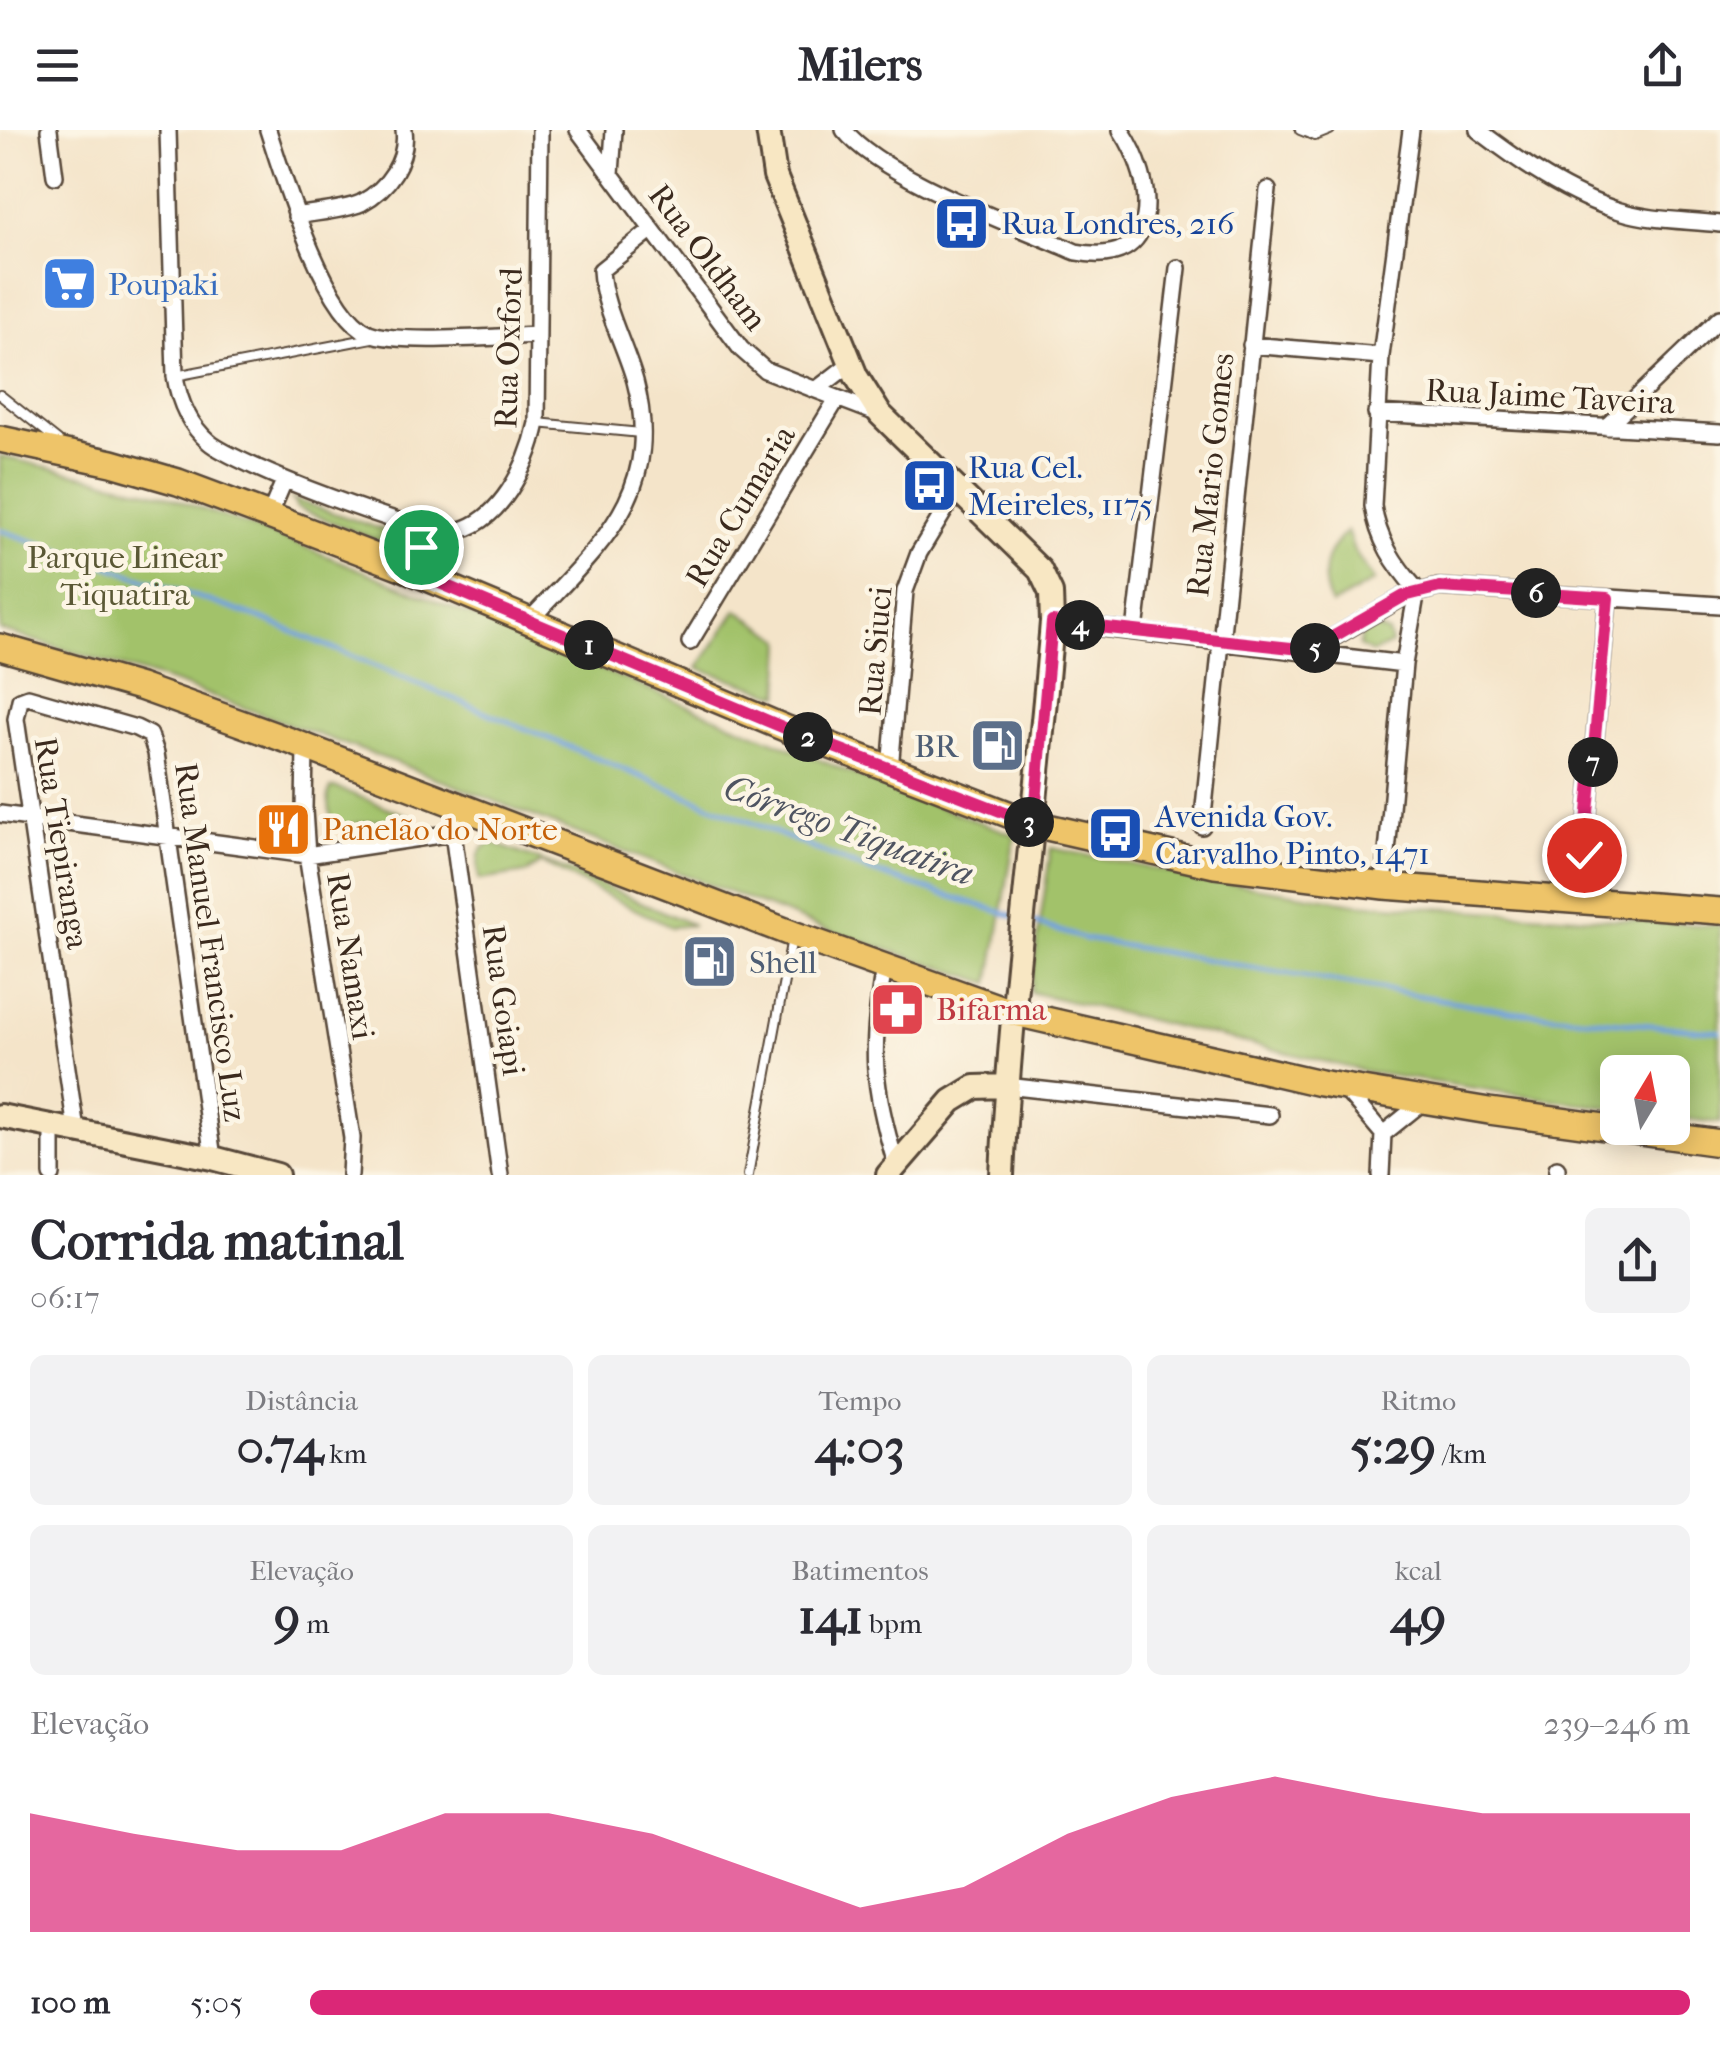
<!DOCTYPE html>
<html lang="pt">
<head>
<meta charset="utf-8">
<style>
  body { margin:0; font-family:"IM FELL French Canon",serif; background:#f2f2f3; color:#2b2b33; height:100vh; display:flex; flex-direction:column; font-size:38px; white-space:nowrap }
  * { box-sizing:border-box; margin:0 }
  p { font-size:32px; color:#7c7c81 }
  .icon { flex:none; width:55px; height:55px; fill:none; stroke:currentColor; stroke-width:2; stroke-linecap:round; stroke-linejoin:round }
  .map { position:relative; height:1045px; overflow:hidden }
  .drawer { display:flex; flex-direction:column; background:#fff; flex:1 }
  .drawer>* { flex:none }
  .needle { width:65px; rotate:10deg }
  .fabs { position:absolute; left:1600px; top:925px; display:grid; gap:20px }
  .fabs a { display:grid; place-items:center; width:90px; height:90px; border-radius:15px; background:#fff; box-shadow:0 5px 25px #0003; font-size:50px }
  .pin { position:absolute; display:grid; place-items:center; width:85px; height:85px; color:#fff; margin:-42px; border:5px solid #fff; border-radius:50%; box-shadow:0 2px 10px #0007 }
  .km { position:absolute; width:50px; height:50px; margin:-25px; border-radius:50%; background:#222; color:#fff; font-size:28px; line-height:50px; text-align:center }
  .round { display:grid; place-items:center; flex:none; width:105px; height:105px; border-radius:15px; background:#f2f2f3 }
  .overview { display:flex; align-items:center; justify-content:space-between; height:170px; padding:0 30px }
  h1 { font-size:55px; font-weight:700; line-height:75px }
  .figures { display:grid; grid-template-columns:repeat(3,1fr); gap:15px; height:170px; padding:10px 30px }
  .figures div { display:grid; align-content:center; border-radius:15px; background:#f2f2f3; text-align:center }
  .figures b { font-size:50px; font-weight:700 }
  .figures small { font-size:28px; font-weight:400 }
  .figures p { font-size:28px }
  .chart { height:280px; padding:20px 30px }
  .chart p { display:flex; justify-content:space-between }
  .chart svg { width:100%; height:180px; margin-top:10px; fill:#db2777; opacity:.7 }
  ul { padding:0 30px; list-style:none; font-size:32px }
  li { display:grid; grid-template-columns:160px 120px 1fr; align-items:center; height:75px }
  li i { height:25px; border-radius:12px; background:#db2777 }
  header { display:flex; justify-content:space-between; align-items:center; height:130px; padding:0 30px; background:#fff; font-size:45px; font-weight:700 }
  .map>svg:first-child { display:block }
</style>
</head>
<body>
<header><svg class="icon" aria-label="menu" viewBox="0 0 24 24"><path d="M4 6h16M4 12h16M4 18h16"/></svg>Milers<svg class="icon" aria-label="share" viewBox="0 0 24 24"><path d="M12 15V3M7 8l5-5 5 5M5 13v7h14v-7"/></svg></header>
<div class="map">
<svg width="1720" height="1045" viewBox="0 0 1720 1045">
  <rect width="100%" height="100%" fill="#fcf5e5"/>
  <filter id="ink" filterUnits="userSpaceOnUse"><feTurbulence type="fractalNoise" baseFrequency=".01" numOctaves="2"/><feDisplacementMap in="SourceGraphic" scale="20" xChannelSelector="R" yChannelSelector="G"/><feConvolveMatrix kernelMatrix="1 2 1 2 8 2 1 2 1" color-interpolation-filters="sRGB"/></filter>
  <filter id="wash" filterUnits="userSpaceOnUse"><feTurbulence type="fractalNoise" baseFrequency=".0048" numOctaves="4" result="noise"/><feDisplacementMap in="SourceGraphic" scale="40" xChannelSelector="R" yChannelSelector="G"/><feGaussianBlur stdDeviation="2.25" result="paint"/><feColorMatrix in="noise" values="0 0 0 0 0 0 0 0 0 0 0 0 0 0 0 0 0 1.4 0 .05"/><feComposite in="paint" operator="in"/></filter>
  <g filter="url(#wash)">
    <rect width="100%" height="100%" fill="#f4e4c9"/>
    <!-- green -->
    <path fill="#a2c26a" stroke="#6e7644" stroke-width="2.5" d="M0 326 162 364 298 414 885 657 1015 705 990 853 824 799 397 633 178 554 0 500Z
      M292 369 410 409 401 416 384 413 297 378Z
      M1347 401 1354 421 1374 451 1331 475C1319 445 1323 423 1347 401Z
      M737 480 783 510 780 565 698 538Z
      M1374 497 1388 503 1391 514 1372 523 1359 516 1363 502Z
      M331 658H337L409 686 332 697 328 666Z
      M492 713 574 743 693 795 671 797 541 733 526 743 479 750C478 734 474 719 492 713Z
      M1051 718 1204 749 1356 773 1720 796V993L1673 987 1672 942H1618L1617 979 1373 943 1030 862Z"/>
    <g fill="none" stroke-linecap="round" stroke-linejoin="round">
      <!-- stream -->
      <path stroke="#73a3dd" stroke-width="5" d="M0 400 262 489 863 739 1017 787
        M1028 791 1085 809 1509 881 1720 902"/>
    </g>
  </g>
  <g filter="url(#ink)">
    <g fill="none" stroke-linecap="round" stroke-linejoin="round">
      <defs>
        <path id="lane" d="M1300 0 1315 6 1330 0
          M175 246 372 208
          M0 265 58 311
          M537 293 641 303
          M748 1045 792 808"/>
        <path id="street" d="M49 0 55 46
          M168 0 175 246C179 271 189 295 209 312 234 334 424 407 452 402 500 395 528 335 537 293L540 0
          M268 0C283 46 324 184 369 203 400 215 500 206 538 205
          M578 0 741 219 765 240 816 260
          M844 0C884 49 1016 95 1076 122 1165 139 1156 52 1121 0
          M1411 0 1381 226 1373 376C1378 410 1394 434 1417 460
          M1478 0C1520 32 1569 66 1620 81 1651 91 1687 90 1720 94
          M611 44 614 0
          M296 86C316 82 342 81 361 73 388 59 408 30 404 0
          M1251 215 1381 226
          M851 233 816 260 879 284
          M1376 283 1720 303
          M1606 297 1720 188
          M269 386 284 351
          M399 436C417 431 423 414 428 399
          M453 459C440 439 445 422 454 402
          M529 491C598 416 665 365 635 251 625 215 603 177 601 140L651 100
          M1052 492 1404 534
          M1135 501 1178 138
          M690 512 837 269
          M1310 521 1405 466 1439 457 1720 475
          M305 617 304 680 307 725 352 1008 350 1045
          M890 640 905 461 919 423 957 360
          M0 684 307 725 453 703 464 678
          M1202 696 1268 60
          M453 703 500 1045
          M1584 725 1608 468
          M1384 756 1404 534 1417 460
          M884 837C870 919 872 955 896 1034
          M1006 956 1270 985
          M1343 957 1383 1004 1381 1045
          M76 1000 16 589 20 570 28 567 136 598 150 605 156 623 213 1028
          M1383 1004 1424 971
          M52 1045V996
          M1557 1045V1038"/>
        <path id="secondary" d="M768 0 775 46 856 246 880 284 1040 440 1051 463 1052 492C1037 677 1011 860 1002 1045
          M0 986 213 1028 277 1045
          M888 1045 952 971 975 957 1006 956"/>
        <path id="primary" d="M0 309 112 333 178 352 269 386 399 436 787 599 1034 694 1215 735 1384 756 1720 781
          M0 517 140 557 293 612 793 804 1011 882 1320 953 1489 981 1720 1013"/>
      </defs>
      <!-- lane casing -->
      <use href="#lane" stroke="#574638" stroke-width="12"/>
      <!-- street casing -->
      <use href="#street" stroke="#574638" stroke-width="20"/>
      <!-- secondary casing -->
      <use href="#secondary" stroke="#574638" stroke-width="28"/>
      <!-- primary casing -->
      <use href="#primary" stroke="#574638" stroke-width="30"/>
      <!-- lane -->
      <use href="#lane" stroke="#fff" stroke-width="8"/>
      <!-- street -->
      <use href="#street" stroke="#fff" stroke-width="15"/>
      <!-- secondary -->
      <use href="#secondary" stroke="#f8e7c3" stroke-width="22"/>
      <!-- primary -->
      <use href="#primary" stroke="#eec469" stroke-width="25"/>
    </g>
  </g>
  <g fill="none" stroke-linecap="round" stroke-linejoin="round" filter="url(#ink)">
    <defs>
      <path id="route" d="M421 417 407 434 399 436 787 599 1034 694 1052 492 1310 520 1404 466 1440 457 1608 468 1584 725"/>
    </defs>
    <!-- route casing -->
    <use href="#route" stroke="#fff" stroke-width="20"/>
    <!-- route -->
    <use href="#route" stroke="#db2777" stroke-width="12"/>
  </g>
  <!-- icons -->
  <defs>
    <symbol id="bus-square" viewBox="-11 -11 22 22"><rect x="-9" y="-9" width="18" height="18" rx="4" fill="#1a4fb4" stroke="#fcf5e5"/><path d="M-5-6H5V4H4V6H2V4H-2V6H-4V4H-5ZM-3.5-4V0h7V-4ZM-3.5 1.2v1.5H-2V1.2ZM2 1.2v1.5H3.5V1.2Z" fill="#fff"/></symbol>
    <symbol id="supermarket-square" viewBox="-11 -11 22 22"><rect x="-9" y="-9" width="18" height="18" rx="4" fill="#3f7fe0" stroke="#fcf5e5"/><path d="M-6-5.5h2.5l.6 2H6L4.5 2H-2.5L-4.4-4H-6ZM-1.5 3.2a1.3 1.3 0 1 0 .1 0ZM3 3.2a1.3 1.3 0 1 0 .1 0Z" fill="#fff"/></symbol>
    <symbol id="fuel-square" viewBox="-11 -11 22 22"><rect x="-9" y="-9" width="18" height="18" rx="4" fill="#5c6f8a" stroke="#fcf5e5"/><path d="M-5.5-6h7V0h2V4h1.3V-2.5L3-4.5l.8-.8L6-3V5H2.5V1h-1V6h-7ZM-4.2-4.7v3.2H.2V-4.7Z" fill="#fff"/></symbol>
    <symbol id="restaurant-square" viewBox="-11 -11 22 22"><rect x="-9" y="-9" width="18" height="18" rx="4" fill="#e8710a" stroke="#fcf5e5"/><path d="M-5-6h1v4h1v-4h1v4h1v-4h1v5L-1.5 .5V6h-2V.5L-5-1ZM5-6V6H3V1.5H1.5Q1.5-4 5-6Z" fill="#fff"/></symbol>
    <symbol id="pharmacy-square" viewBox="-11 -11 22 22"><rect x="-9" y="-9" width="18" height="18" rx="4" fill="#e0444e" stroke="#fcf5e5"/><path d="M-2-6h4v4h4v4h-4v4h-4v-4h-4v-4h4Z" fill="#fff"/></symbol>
  </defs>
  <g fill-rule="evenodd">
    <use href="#bus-square" x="930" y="62" width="63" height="63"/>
    <use href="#supermarket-square" x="38" y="122" width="63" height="63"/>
    <use href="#bus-square" x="898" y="324" width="63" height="63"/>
    <use href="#fuel-square" x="966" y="584" width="63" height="63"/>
    <use href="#restaurant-square" x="252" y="668" width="63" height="63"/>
    <use href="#bus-square" x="1084" y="672" width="63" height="63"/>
    <use href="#fuel-square" x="678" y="800" width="63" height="63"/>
    <use href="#pharmacy-square" x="866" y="848" width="63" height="63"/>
  </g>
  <g text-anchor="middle" stroke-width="9" stroke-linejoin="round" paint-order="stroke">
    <!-- transit labels -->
    <g font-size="32" fill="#164399" stroke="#fcf5e5" text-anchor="start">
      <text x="1001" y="104">Rua Londres, 216</text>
      <text x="968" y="348">Rua Cel.<tspan x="968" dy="37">Meireles, 1175</tspan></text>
      <text x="1155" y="697">Avenida Gov.<tspan x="1155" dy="37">Carvalho Pinto, 1471</tspan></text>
    </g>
    <!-- street labels -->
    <g font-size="32" fill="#3b2a1e" stroke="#fcf5e5">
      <text transform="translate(708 127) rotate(53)" y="11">Rua Oldham</text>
      <text transform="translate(508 218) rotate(-88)" y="11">Rua Oxford</text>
      <text transform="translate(1550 266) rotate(3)" y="11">Rua Jaime Taveira</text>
      <text transform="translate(1210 345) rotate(-84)" y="11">Rua Mario Gomes</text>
      <text transform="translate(740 376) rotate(-59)" y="11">Rua Cumaria</text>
      <text transform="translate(875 521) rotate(-85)" y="11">Rua Siuci</text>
      <text transform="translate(62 713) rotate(81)" y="11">Rua Tiepiranga</text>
      <text transform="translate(211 812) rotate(82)" y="11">Rua Manuel Francisco Luz</text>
      <text transform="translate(351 826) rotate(81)" y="11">Rua Namaxi</text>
      <text transform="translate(504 870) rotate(82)" y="11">Rua Goiapi</text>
    </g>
    <!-- shop labels -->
    <g font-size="32" fill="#366cbe" stroke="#fcf5e5" text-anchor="start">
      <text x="108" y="165">Poupaki</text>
    </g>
    <!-- park labels -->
    <g font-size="32" fill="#5a5835" stroke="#fcf5e5">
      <text x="125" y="438">Parque Linear<tspan x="125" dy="37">Tiquatira</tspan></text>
    </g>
    <!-- service labels -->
    <g font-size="32" fill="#4e5e75" stroke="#fcf5e5" text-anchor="end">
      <text x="958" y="627">BR</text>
      <text x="749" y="843" text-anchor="start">Shell</text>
    </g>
    <!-- food labels -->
    <g font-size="32" fill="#c56008" stroke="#fcf5e5" text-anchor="start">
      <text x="322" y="710">Panelão do Norte</text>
    </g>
    <!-- health labels -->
    <g font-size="32" fill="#be3a42" stroke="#fcf5e5" text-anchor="start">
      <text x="936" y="890">Bifarma</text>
    </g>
    <!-- water labels -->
    <g font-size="35" font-style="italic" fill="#4f5461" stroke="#fcf5e5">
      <text transform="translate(849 700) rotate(20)" y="12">Córrego Tiquatira</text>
    </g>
  </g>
</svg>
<div class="fabs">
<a><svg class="needle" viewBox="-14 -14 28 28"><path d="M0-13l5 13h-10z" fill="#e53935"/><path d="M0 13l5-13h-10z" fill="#7c7c81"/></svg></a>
</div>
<div class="pin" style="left:421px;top:417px;background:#1e9e55"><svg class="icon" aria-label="arrive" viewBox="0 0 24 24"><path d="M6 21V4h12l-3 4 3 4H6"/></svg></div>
<div class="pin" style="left:1584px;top:725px;background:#d93025"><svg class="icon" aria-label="check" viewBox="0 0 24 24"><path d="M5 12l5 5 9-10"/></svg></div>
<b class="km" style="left:589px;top:515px">1</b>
<b class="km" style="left:808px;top:607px">2</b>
<b class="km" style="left:1029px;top:692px">3</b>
<b class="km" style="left:1080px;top:495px">4</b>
<b class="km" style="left:1315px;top:518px">5</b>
<b class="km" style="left:1536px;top:463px">6</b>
<b class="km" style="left:1593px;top:632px">7</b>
</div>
<section class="drawer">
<div class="overview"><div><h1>Corrida matinal</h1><p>06:17</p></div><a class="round"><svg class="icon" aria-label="share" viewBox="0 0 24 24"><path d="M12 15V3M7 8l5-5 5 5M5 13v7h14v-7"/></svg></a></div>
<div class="figures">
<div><p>Distância</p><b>0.74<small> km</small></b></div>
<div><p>Tempo</p><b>4:03</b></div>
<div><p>Ritmo</p><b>5:29<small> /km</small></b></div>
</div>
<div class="figures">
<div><p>Elevação</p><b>9<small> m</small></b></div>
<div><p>Batimentos</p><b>141<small> bpm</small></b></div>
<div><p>kcal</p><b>49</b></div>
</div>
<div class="chart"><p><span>Elevação</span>239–246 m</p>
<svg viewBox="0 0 160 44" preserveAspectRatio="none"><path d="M0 44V15L10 20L20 24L30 24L40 15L50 15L60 20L70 29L80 38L90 33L100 20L110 11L120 6L130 11L140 15L150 15L160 15V44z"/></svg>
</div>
<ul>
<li><b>100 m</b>5:05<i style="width:100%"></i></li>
</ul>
</section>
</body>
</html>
